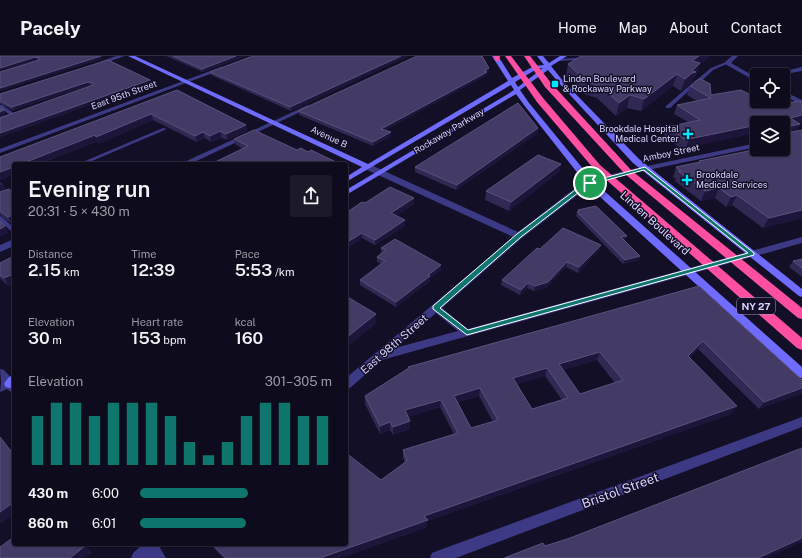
<!DOCTYPE html>
<html lang="en">
<head>
<meta charset="utf-8">
<style>
  body { margin:0; font-family:"Public Sans",sans-serif; background:#1c1929; color:#f1f3f6; height:100vh; display:flex; flex-direction:column; font-size:15px; white-space:nowrap }
  * { box-sizing:border-box; margin:0 }
  p { font-size:13px; color:#9b9ba3 }
  .icon { flex:none; width:22px; height:22px; fill:none; stroke:currentColor; stroke-width:2; stroke-linecap:round; stroke-linejoin:round }
  .map { position:relative; flex:1; overflow:hidden }
  .sheet { position:absolute; left:12px; top:106px; width:336px; height:384px; display:flex; flex-direction:column; background:#0e0b1c; border-radius:4px; box-shadow:0 1px 3px #0004,0 0 0 1px #2e2b3b }
  .sheet>* { flex:none }
  .buttons { position:absolute; left:750px; top:12px; display:grid; gap:8px }
  .buttons a { display:grid; place-items:center; width:40px; height:40px; border-radius:4px; background:#0e0b1c; box-shadow:0 1px 3px #0004,0 0 0 1px #2e2b3b; font-size:20px }
  .pin { position:absolute; display:grid; place-items:center; width:34px; height:34px; color:#fff; margin:-17px; border:2px solid #fff; border-radius:50%; box-shadow:0 1px 4px #0007 }
  .round { display:grid; place-items:center; flex:none; width:42px; height:42px; border-radius:4px; background:#1c1929 }
  .head { display:flex; align-items:center; justify-content:space-between; height:68px; padding:0 16px }
  h1 { font-size:22px; font-weight:600; line-height:30px }
  .figures { display:grid; grid-template-columns:repeat(3,1fr); gap:6px; height:68px; padding:4px 16px }
  .figures div { display:grid; align-content:center }
  .figures b { font-size:17px; font-weight:600 }
  .figures small { font-size:11px; font-weight:400 }
  .figures p { font-size:11px }
  .chart { height:112px; padding:8px 16px }
  .chart p { display:flex; justify-content:space-between }
  .chart svg { width:100%; height:72px; margin-top:4px; stroke:#0f766e; stroke-width:6 }
  ul { padding:0 16px; list-style:none; font-size:13px }
  li { display:grid; grid-template-columns:64px 48px 1fr; align-items:center; height:30px }
  li i { height:10px; border-radius:5px; background:#0f766e }
  header { display:flex; align-items:center; gap:24px; box-sizing:border-box; height:56px; padding:0 20px; background:#0e0b1c; border-bottom:1px solid #2e2b3b }
  header strong { font-size:19px }
  nav { display:flex; gap:22px; margin-inline-start:auto; font-size:14px }
  .map>svg:first-child { display:block }
</style>
</head>
<body>
<header>
<strong>Pacely</strong>
<nav><a>Home</a><a>Map</a><a>About</a><a>Contact</a></nav>
</header>
<div class="map">
<svg width="802" height="502" viewBox="0 0 802 502">
  <rect width="100%" height="100%" fill="#130f26"/>
  <g fill="none" stroke-linecap="round" stroke-linejoin="round">
    <!-- lane -->
    <path fill="#3d3a85" fill-rule="evenodd" d="M581 0H586L578 4 558 5 556 4 558 3 577 2Z
      M726 6 729 7 713 14 696 30H692V28L711 12Z
      M689 30 693 31 670 52H666V50Z
      M0 49H2L15 58 0 64V61L9 58 0 52Z
      M163 72 167 73 85 108H78Z
      M14 133V137L0 143V139Z
      M0 160 2 161 14 172V177L12 176 0 165Z"/>
    <!-- street -->
    <path fill="#3d3a85" fill-rule="evenodd" d="M116 0H125L99 9 94 8Z
      M732 0H738L731 7 757 22V26L725 8V6Z
      M221 11 226 12 0 97V93Z
      M802 11V15L780 19H768Z
      M783 35 802 44V49L783 39Z
      M308 49 313 50 190 108H180Z
      M757 87V91L629 118 593 129 584 134 522 182 442 252 468 273 802 181V187L382 304 350 332 346 333V322L513 181 365 113V109H371L518 176 578 130 587 125 628 114ZM436 257 458 275 395 292Z
      M14 183V190L0 196V189Z
      M0 313 4 314 14 325V338L7 333 0 336 1 326Z
      M802 361V371L456 502H430L432 497 437 495Z
      M140 488H162L160 492 166 502H131L133 497 141 490Z"/>
    <!-- secondary -->
    <path fill="#6f6bff" fill-rule="evenodd" d="M128 0H135L368 108 508 25 492 0H498L512 22 534 10 544 9 537 0H543L549 7 560 0H567L551 10 563 25 639 103 802 233V241L799 240 633 107 559 27 548 14 520 34 529 47 593 125 802 311V322L798 321 587 129 524 49 516 38 346 139V134L508 38 514 34 511 29 346 126V121L362 111ZM543 12 518 31 515 26 537 13Z
      M14 319V331L10 332 6 331 4 328C7 323 9 320 14 319Z"/>
    <!-- highway -->
    <path fill="#ff4fa3" fill-rule="evenodd" d="M494 0H500L499 5H495Z
      M505 0H511L543 42 600 109 802 282V294L797 292 594 113 537 46Z
      M524 0H530L551 27 631 114 802 252V263L798 262 625 118 545 31Z"/>
  </g>
  <!-- wall -->
  <path fill="#312854" fill-rule="evenodd" d="M0 0 104 1H101L102 3 39 5 37 4Z
    M166 0H246L203 16Z
    M253 0H408L291 55 211 19 210 16Z
    M581 0H710L700 8 696 19 694 21 691 28 688 29 681 35 673 30 641 55 627 52 616 60 597 42 584 38 566 20 568 8Z
    M108 4 150 24 151 27 0 81V62L93 30 90 29 13 54 0 48V38Z
    M489 12V15L487 16V19L385 74 391 80 373 90 299 59 298 55Z
    M690 30 711 39 772 49 802 46V67L800 68 796 75 802 162 763 172 732 149 726 151 715 142 701 145 675 125 676 123 673 121 676 111 699 106V105L783 93V67H757L686 92H681L664 80 667 71 688 66 674 58 677 49 697 45 687 39Z
    M177 34 246 69 247 75 227 84 222 82 211 86 205 82 197 86 153 64 98 88V85L40 108H14V118L0 124V101Z
    M538 72V77L456 134 415 116V111Z
    M234 83 297 94 243 93 235 88Z
    M561 108 559 116 509 155 485 144 486 135Z
    M0 126 3 128 6 134 14 137V167L12 168 0 159Z
    M365 147 414 148 396 160 405 164V170L375 189 362 182 346 193Z
    M578 154 626 184H624L640 200 639 204 623 208 576 160Z
    M601 189 599 194 578 217 566 211 546 232 534 235 527 232 520 239 501 229 502 224 540 193Z
    M381 192 441 209V214L430 222V225L396 251 360 229V224L381 208 377 206V201L381 197Z
    M14 200V227L8 230 0 222V207Z
    M802 203V221L789 211 793 205Z
    M699 230 802 324 759 353 698 293 690 302 731 358 427 465V471L340 502H223L210 488H346L381 424 405 407 403 402V394L454 378 440 351 408 361 410 373 393 379 390 374 380 378 365 348V340L408 312V311ZM597 304 615 327 580 338 563 314ZM545 320 562 344 532 353 517 328ZM479 340 493 366 471 372 458 346Z"/>
  <!-- shaded-wall -->
  <path fill="#1d163a" d="M99 0H104V1H101L102 3 0 35V32Z
    M236 0H246L203 16 202 13Z
    M401 0H408L291 55 290 51Z
    M699 0H710L700 8 696 19 694 21 691 28 688 29 681 35 685 23 692 5Z
    M35 1 37 4 0 15V12Z
    M489 12V15L487 16V19L382 76 381 73Z
    M677 18 673 30 641 55 644 43Z
    M150 24 151 27 0 81V77Z
    M88 26 90 29 13 54 12 51Z
    M630 39 627 52 616 60 619 47Z
    M4 54 6 58 0 60V56Z
    M151 58 153 64 98 88 96 81Z
    M802 59V67L800 68 795 77 785 79 784 75 790 62Z
    M781 64 780 67H766Z
    M246 69 247 75 227 84 226 78Z
    M757 69V77L686 92 689 83Z
    M538 72V77L456 134 457 129Z
    M220 75 222 82 211 86 210 80Z
    M203 76 205 82 197 86 195 80Z
    M391 76V80L373 90V86Z
    M95 79 98 85 40 108H21Z
    M334 105V108H327Z
    M561 108 559 116 509 155 511 146Z
    M14 111V118L0 124V116Z
    M3 128 6 135 0 137V129Z
    M719 132 715 142 701 145 705 135Z
    M737 139 732 149 726 151 731 141Z
    M414 142V148L392 163 391 157Z
    M802 154V162L763 172 769 162Z
    M14 158V167L12 168 8 161Z
    M405 164V170L375 189V184Z
    M5 170 9 177 0 181V173Z
    M362 177V182L346 193V187Z
    M627 180 626 184 620 185 621 181Z
    M601 189 599 194 578 217 579 211Z
    M640 200 639 204 623 208 625 204Z
    M567 206 566 211 546 232 534 235 535 230Z
    M441 209V214L430 222V225L396 251V246L428 219Z
    M11 219 14 223V227L8 230 4 222Z
    M528 227 527 232 520 239 521 234Z
    M376 258V268L346 292V282Z
    M703 285 698 293 684 308 688 300Z
    M600 296 597 304 557 316 559 308Z
    M547 312 545 320 511 330 513 322Z
    M480 332 479 340 453 347 454 340Z
    M802 332V338L759 353 764 346Z
    M441 344 440 351 405 362V354Z
    M737 350 731 358 427 465V471L340 502H320L424 460Z
    M410 365V373L393 379V371Z
    M390 366V374L380 378V370Z
    M14 446V458L0 468V456Z
    M802 482V486L767 502H758Z
    M84 488 92 497 85 502H70Z"/>
  <!-- building -->
  <path fill="#433a66" stroke="#5a527e" fill-rule="evenodd" d="M0 0H101L0 32V16L39 4 40 2 35 1 0 12Z
    M173 0H236L202 13Z
    M253 0H401L290 51 210 16Z
    M417 0H482L489 12 484 15 487 16 381 73 391 76 373 86 298 55Z
    M581 0H699L692 5 700 7 692 15 696 16 692 17 685 23 677 18 644 43 630 39 619 47 600 30 587 26 568 8Z
    M108 4 150 24 0 77V62L93 29 94 27 88 26 12 51 0 45V38Z
    M701 23 710 28 711 39 741 34 757 42V45H764L772 49 800 45 802 46V59L790 62 800 68 786 71 787 77 802 74V154L769 162 737 139 731 141 719 132 705 135 678 115H681L676 111 700 106 699 105 758 93H783V88L787 87 783 71V67H782L781 64 766 67H757V69L689 83H684L667 71 700 64 677 49 711 42 690 30 697 24Z
    M177 34 246 69 226 78 220 75 210 80 203 76 195 80 151 58 96 81 95 79 21 108H14V111L0 116V101Z
    M518 47 538 72 457 129 415 111Z
    M0 52 4 54 0 56Z
    M254 74 297 94 301 92 308 96 311 94 334 105 327 108H211L248 90 234 83Z
    M538 99 561 108 511 146 486 135Z
    M390 131 414 142 391 157 405 164 375 184 362 177 346 187V157L362 146 365 147Z
    M9 133 14 137V158L8 161 0 155V136Z
    M596 150 627 180 621 181 640 200 625 204 577 156 579 155 578 154Z
    M0 165 5 170 0 173Z
    M563 172 601 189 579 211 567 206 548 226 535 230 528 227 521 234 502 224 537 192 540 193Z
    M395 183 441 209 428 219 430 220 396 246 360 224 385 205 377 201 386 194 381 192Z
    M14 200V221L11 219 4 222 0 219V207Z
    M802 203V212L793 205Z
    M699 230 802 324V332L764 346 703 285 688 300 737 350 424 460 428 464 320 502H226L212 488H346V397L381 424 407 405 403 394 458 377 441 344 405 354 410 365 393 371 390 366 380 370 365 340 409 312 408 311ZM600 296 623 324 580 338 559 308ZM547 312 568 342 532 353 513 322ZM480 332 498 364 471 372 454 340Z
    M346 240 376 258 346 282Z
    M0 381 14 399V446L0 456Z
    M802 392V482L758 502H504L543 487 545 490 570 482Z
    M14 481V488H84L85 490 70 502H0V491Z"/>
  <!-- route -->
  <path fill="#0f766e" stroke="#fff" fill-rule="evenodd" d="M645 111 754 197V199L467 279 433 253V250L517 178 579 131 589 126ZM644 114 748 197 468 274 440 252 521 181 583 133 592 128Z"/>
  <!-- markers -->
  <g fill="#00e5ff" stroke="#130f26" stroke-width="1.5">
    <rect x="551" y="24" width="8" height="8" rx="2"/>
    <path d="M686 72h4v4h4v4h-4v4h-4v-4h-4v-4h4z"/>
    <path d="M685 118h4v4h4v4h-4v4h-4v-4h-4v-4h4z"/>
  </g>
  <g text-anchor="middle" stroke-width="3" stroke-linejoin="round" paint-order="stroke">
    <!-- far-poi labels -->
    <g font-size="9" fill="#d9d4ff" stroke="#130f26" text-anchor="start">
      <text x="563" y="26">Linden Boulevard<tspan x="563" dy="10">&amp; Rockaway Parkway</tspan></text>
      <text x="679" y="76" text-anchor="end">Brookdale Hospital<tspan x="679" dy="10">Medical Center</tspan></text>
      <text x="696" y="122">Brookdale<tspan x="696" dy="10">Medical Services</tspan></text>
    </g>
    <!-- far-street labels -->
    <g font-size="9" fill="#d9d4ff" stroke="#130f26">
      <text transform="translate(124 39) rotate(-20)" y="3">East 95th Street</text>
      <text transform="translate(449 75) rotate(-31)" y="3">Rockaway Parkway</text>
      <text transform="translate(329 81) rotate(25)" y="3">Avenue B</text>
      <text transform="translate(671 97) rotate(-12)" y="3">Amboy Street</text>
    </g>
    <!-- shield labels -->
    <rect fill="#130f26" stroke="#9e99be" stroke-width="1" x="737" y="242" width="38" height="16" rx="3"/>
    <g font-size="10" font-weight="bold" fill="#d9d4ff">
      <text x="756" y="254">NY 27</text>
    </g>
    <!-- street labels -->
    <g font-size="11" fill="#d9d4ff" stroke="#130f26">
      <text transform="translate(655 167) rotate(42)" y="4">Linden Boulevard</text>
      <text transform="translate(394 288) rotate(-41)" y="4">East 98th Street</text>
    </g>
    <!-- near-street labels -->
    <g font-size="13" fill="#d9d4ff" stroke="#130f26">
      <text transform="translate(620 434) rotate(-20)" y="5">Bristol Street</text>
    </g>
  </g>
</svg>
<div class="buttons">
<a><svg class="icon" aria-label="locate" viewBox="0 0 24 24"><circle cx="12" cy="12" r="6"/><path d="M12 2v4M12 18v4M2 12h4M18 12h4"/></svg></a>
<a><svg class="icon" aria-label="layers" viewBox="0 0 24 24"><path d="M12 4l9 5-9 5-9-5zM3 14l9 5 9-5"/></svg></a>
</div>
<div class="pin" style="left:590px;top:127px;background:#1e9e55"><svg class="icon" aria-label="arrive" viewBox="0 0 24 24"><path d="M6 21V4h12l-3 4 3 4H6"/></svg></div>
<section class="sheet">
<div class="head"><div><h1>Evening run</h1><p>20:31 · 5 × 430 m</p></div><a class="round"><svg class="icon" aria-label="share" viewBox="0 0 24 24"><path d="M12 15V3M7 8l5-5 5 5M5 13v7h14v-7"/></svg></a></div>
<div class="figures">
<div><p>Distance</p><b>2.15<small> km</small></b></div>
<div><p>Time</p><b>12:39</b></div>
<div><p>Pace</p><b>5:53<small> /km</small></b></div>
</div>
<div class="figures">
<div><p>Elevation</p><b>30<small> m</small></b></div>
<div><p>Heart rate</p><b>153<small> bpm</small></b></div>
<div><p>kcal</p><b>160</b></div>
</div>
<div class="chart"><p><span>Elevation</span>301–305 m</p>
<svg viewBox="0 0 160 44" preserveAspectRatio="none"><path d="M5 44V14M15 44V6M25 44V6M35 44V14M45 44V6M55 44V6M65 44V6M75 44V14M85 44V30M95 44V38M105 44V30M115 44V14M125 44V6M135 44V6M145 44V14M155 44V14"/></svg>
</div>
<ul>
<li><b>430 m</b>6:00<i style="width:56%"></i></li>
<li><b>860 m</b>6:01<i style="width:55%"></i></li>
</ul>
</section>
</div>
</body>
</html>
